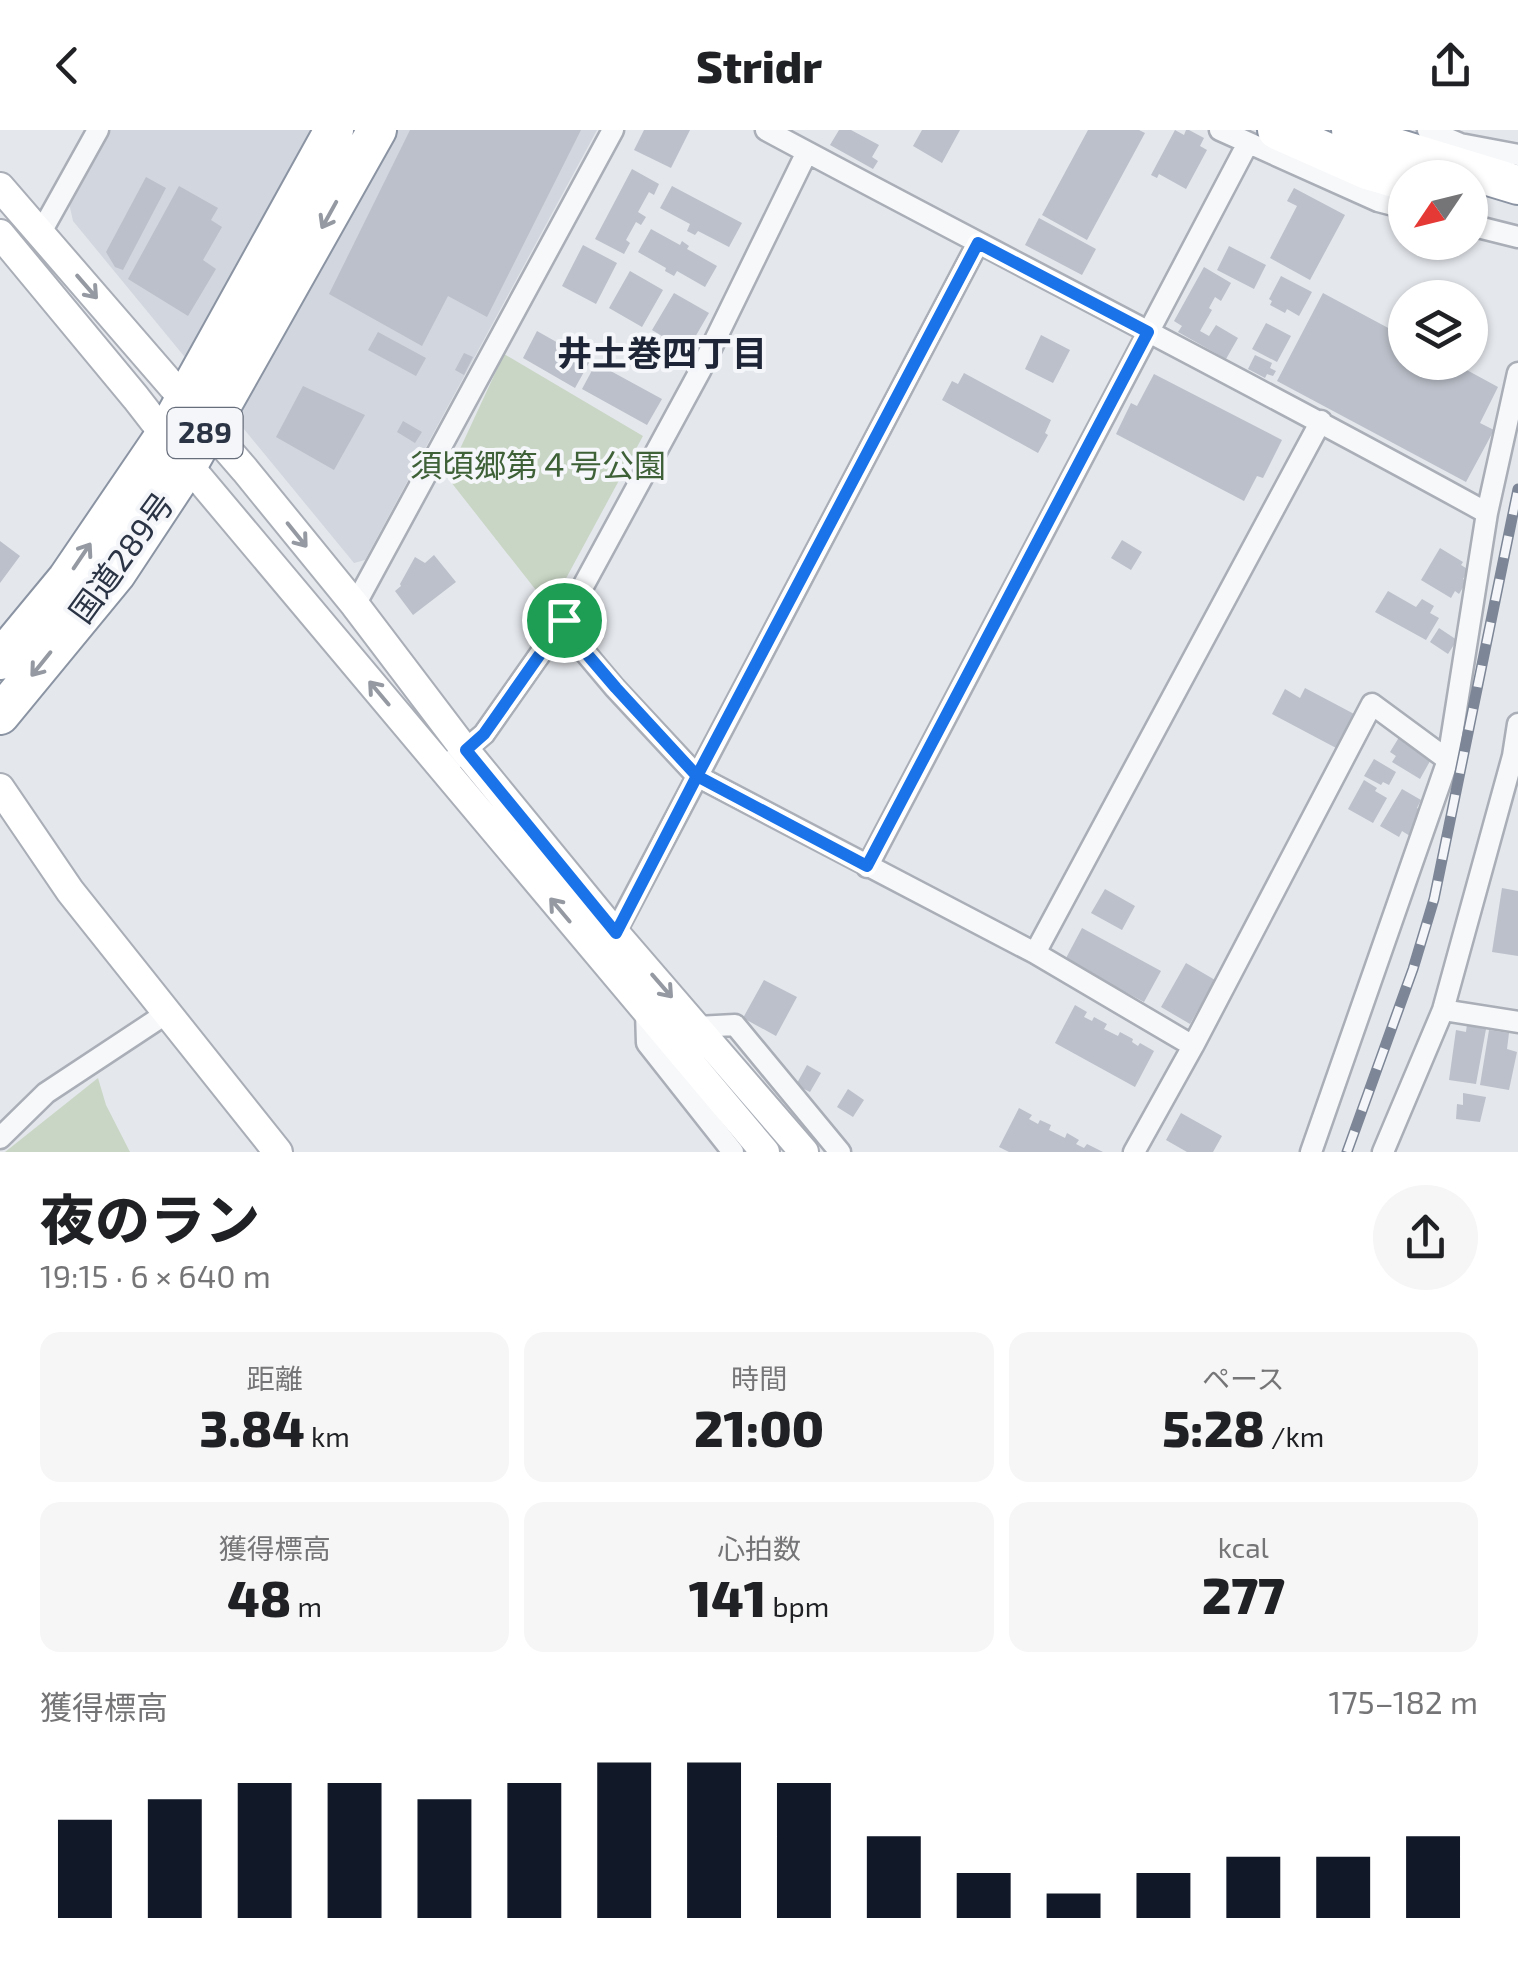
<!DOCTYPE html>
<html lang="ja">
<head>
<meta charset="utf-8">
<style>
  body { margin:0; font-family:"Exo 2","Noto Sans JP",sans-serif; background:#f6f6f6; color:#202124; height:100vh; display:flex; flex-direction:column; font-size:38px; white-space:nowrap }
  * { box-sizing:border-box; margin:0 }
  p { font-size:32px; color:#757577 }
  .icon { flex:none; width:55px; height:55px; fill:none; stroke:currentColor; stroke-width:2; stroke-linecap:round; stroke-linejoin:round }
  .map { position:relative; height:1022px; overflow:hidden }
  .details { display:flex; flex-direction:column; background:#fff; flex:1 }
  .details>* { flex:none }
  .needle { width:65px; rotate:235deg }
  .fabs { position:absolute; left:1388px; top:30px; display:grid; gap:20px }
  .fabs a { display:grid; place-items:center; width:100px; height:100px; border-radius:50%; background:#fff; box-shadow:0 2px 8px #0004; font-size:50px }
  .pin { position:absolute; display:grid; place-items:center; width:85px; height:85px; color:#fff; margin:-42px; border:5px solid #fff; border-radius:50%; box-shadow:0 2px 10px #0007 }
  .round { display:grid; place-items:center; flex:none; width:105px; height:105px; border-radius:52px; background:#f6f6f6 }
  .head { display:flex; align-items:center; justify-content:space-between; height:170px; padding:0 40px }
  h1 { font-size:55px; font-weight:800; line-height:75px }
  .metrics { display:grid; grid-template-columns:repeat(3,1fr); gap:15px; height:170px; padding:10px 40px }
  .metrics div { display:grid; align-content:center; border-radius:20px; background:#f6f6f6; text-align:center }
  .metrics b { font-size:50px; font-weight:800 }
  .metrics small { font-size:28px; font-weight:400 }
  .metrics p { font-size:28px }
  .chart { height:280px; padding:20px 40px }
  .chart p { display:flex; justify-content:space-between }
  .chart svg { width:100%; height:180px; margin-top:10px; stroke:#111827; stroke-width:6 }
  header { display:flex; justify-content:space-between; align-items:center; height:130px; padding:0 40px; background:#fff; font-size:45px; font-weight:800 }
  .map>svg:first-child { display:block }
</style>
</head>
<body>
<header><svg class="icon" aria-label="back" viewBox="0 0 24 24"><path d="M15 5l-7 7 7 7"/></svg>Stridr<svg class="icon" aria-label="share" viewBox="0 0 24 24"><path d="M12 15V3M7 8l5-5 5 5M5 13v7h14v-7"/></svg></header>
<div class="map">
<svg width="1518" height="1022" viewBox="0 0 1518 1022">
  <rect width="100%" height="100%" fill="#e4e7ec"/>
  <!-- built -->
  <path fill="#d2d6de" d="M109 0H597L365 430 354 433 73 91 69 73Z"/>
  <!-- green -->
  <path fill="#c9d6c5" d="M504 224 643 306 550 478 447 347Z
    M98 948 106 975 130 1022H5Z"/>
  <!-- building -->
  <path fill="#bbc0ca" d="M410 0H581L487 187 448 166 422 216 329 164Z
    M644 0H690L671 38 634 20Z
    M839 0H851L879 15 872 27 878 31 873 39 830 15Z
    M922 0H960L942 33 913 16Z
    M1088 0H1139L1145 3 1087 110 1042 85Z
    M1175 0 1184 5 1186 0H1189L1204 8 1200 16 1207 20 1186 59 1159 44 1157 48 1151 45Z
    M632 39 659 54 654 65 649 62 638 82 646 87 641 95 636 92 626 110 630 113 624 124 595 109Z
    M146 47 166 58 123 140 115 137 106 122Z
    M179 56 218 78 211 90 222 97 203 130 216 139 188 186 128 149Z
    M672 56 742 93 729 117 698 101 695 105 687 101 690 94 660 78Z
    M1294 58 1345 85 1310 150 1270 128 1297 76 1287 71Z
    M1039 88 1096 119 1082 145 1025 115Z
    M651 99 680 115 682 111 689 116 687 119 717 136 705 157 677 141 674 146 665 141 666 138 638 122Z
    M583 115 617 133 596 174 562 156Z
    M1229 116 1266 135 1254 159 1217 140Z
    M1204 137 1231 153 1221 171 1215 167 1209 178 1212 180 1200 201 1209 206 1216 195 1238 208 1226 229 1178 202 1182 196 1174 191Z
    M630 141 663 160 642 197 609 178Z
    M1281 146 1312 162 1299 186 1287 179 1285 183 1270 175 1272 171 1269 169Z
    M674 163 709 183 687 221 652 200Z
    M1323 163 1405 207V232H1452L1498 257 1480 293 1494 300 1466 352 1277 251Z
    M1266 193 1291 206 1277 232 1252 219Z
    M537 201 590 231 575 258 523 228Z
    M378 202 426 228 416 246 368 220Z
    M1041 205 1070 220 1053 253 1025 239Z
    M464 223 473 227 464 245 455 240Z
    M1255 225 1272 233 1270 238 1276 241 1273 246 1267 244 1265 248 1248 239Z
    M596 233 662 269 647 295 582 259Z
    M964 243 1051 290 1045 303 1048 305 1038 323 942 270 952 251 958 254Z
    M1154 244 1282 310 1263 348 1257 346 1244 371 1116 304 1131 273 1137 276Z
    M303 256 365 285 334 340 276 307Z
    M403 291 422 302 415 313 397 302Z
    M1122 410 1142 422 1131 440 1111 428Z
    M0 411 20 426 0 453Z
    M1440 418 1463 432 1461 435 1469 440 1463 449 1467 451 1459 464 1455 461 1451 468 1421 450Z
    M434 425 456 452 413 485 395 461 401 456 400 454 415 427 425 433Z
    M1388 461 1416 477 1422 469 1434 476 1430 483 1439 488 1426 510 1375 482Z
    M1439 498 1457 510 1448 524 1430 512Z
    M1305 558 1356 585 1338 619 1272 584 1285 559 1300 568Z
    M1401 604 1434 624 1420 649 1392 632 1396 626 1390 622Z
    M1374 629 1396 642 1389 655 1383 652 1381 655 1364 646Z
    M1364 650 1377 658 1375 661 1387 668 1373 693 1348 679Z
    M1402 659 1421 670 1417 678 1424 682 1410 706 1402 701 1399 707 1380 696Z
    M1502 758 1518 761V826L1492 822Z
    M1105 759 1135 776 1122 800 1091 783Z
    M1082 798 1161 841 1144 872 1065 830Z
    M1186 833 1215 850 1190 894 1161 877Z
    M764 850 797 867 776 906 743 888Z
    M1075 875 1087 882 1084 887 1092 891 1094 887 1107 894 1104 899 1118 906 1120 902 1133 909 1132 912 1138 916 1140 913 1154 921 1135 957 1055 913Z
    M1467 894 1486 899 1476 954 1449 950 1456 900 1466 902Z
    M1489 900 1509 903 1507 919 1517 922 1509 960 1480 955Z
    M807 935 821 943 810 962 796 955Z
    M848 959 864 970 853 987 837 977Z
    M1463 963 1486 967 1480 992 1456 989 1457 974 1463 975Z
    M1019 978 1032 985 1029 989 1038 994 1040 990 1051 995 1049 1000 1065 1008 1067 1003 1079 1010 1076 1014 1084 1018 1087 1014 1103 1022H1009L999 1017Z
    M1181 983 1222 1006 1213 1022H1187L1166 1010Z"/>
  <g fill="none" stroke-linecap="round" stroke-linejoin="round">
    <defs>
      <path id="street" d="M766 0C1006 129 1248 251 1487 383
        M1220 0 1378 71 1405 78
        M1428 0 1460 14 1518 25
        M807 22 700 241 562 495 615 558 697 646 1035 823 1193 916
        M1470 95 1518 107
        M40 104 98 0
        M355 475 613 0
        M454 629 484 604 564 490
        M867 737 1248 13
        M615 803 978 113
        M1035 823 1321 291
        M1443 880 1518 892
        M646 881 647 913 733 1022
        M697 897 735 895 840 1022
        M0 1008 46 963 167 883
        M1134 1022 1193 916 1372 574 1448 630 1487 383 1518 243
        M1311 1022 1448 630
        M1383 1022 1443 880 1513 626 1518 594"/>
      <path id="secondary" d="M0 57 245 340 355 475 465 620 615 803 804 1022
        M0 104 136 268 188 335 765 1022
        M0 658 70 761 278 1022"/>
      <path id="highway" d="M1277 0 1367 40 1405 51
        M1351 0 1383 14 1518 55
        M0 530 67 449 165 305 334 0
        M0 585 116 444 188 335 377 0"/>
    </defs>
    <!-- street casing -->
    <use href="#street" stroke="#a9aeb7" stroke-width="25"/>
    <!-- secondary casing -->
    <use href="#secondary" stroke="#a9aeb7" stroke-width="32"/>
    <!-- highway casing -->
    <use href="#highway" stroke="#8b94a3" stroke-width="42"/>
    <!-- street -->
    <use href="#street" stroke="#f7f8fa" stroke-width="20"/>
    <!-- secondary -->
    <use href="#secondary" stroke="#fff" stroke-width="28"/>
    <!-- highway -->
    <use href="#highway" stroke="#fff" stroke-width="38"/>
    <defs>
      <path id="rail" d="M1347 1022 1413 839 1434 769 1518 359"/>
    </defs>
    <!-- rail casing -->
    <use href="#rail" stroke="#7d8696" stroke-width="11"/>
    <!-- rail -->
    <use href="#rail" stroke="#f4f6f9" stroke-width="8" stroke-dasharray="22" stroke-linecap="butt"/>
  </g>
  <!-- one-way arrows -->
  <defs><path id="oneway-shaft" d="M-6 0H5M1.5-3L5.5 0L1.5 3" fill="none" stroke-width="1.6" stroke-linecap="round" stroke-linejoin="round" transform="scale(2.5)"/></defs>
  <g stroke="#959aa2">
    <use href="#oneway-shaft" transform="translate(329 85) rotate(119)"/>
    <use href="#oneway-shaft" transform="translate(87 157) rotate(49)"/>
    <use href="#oneway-shaft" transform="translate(297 405) rotate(51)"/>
    <use href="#oneway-shaft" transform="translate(82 426) rotate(-56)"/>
    <use href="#oneway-shaft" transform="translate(41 534) rotate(129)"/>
    <use href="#oneway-shaft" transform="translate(379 563) rotate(-130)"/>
    <use href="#oneway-shaft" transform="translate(560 780) rotate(-130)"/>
    <use href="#oneway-shaft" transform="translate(662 856) rotate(49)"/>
  </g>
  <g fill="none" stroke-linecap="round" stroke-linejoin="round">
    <defs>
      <path id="route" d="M564 490 484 604 466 620 616 803 697 646 867 736 1148 202 978 113 697 646 616 558 562 495 564 490"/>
    </defs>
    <!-- route casing -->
    <use href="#route" stroke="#fff" stroke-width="20"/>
    <!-- route -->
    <use href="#route" stroke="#1a73e8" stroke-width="12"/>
  </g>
  <g text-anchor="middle" stroke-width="8" stroke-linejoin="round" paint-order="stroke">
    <!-- shield labels -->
    <rect fill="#f4f6f9" stroke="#676e7b" stroke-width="2.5" x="167.5" y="278" width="75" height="50" rx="8"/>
    <g font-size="30" font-weight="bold" fill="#2b3445">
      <text x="205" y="313">289</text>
    </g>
    <!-- park labels -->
    <g font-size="32" fill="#3f6138" stroke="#f4f6f9">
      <text x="538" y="347">須頃郷第４号公園</text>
    </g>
    <!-- street labels -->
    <g font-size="32" fill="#2b3445" stroke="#f4f6f9">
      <text transform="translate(122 428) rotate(-54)" y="11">国道289号</text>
    </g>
    <!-- neighbourhood labels -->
    <g font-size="35" font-weight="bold" fill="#1d2536" stroke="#f4f6f9">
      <text x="662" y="236">井土巻四丁目</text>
    </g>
  </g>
</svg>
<div class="fabs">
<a><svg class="needle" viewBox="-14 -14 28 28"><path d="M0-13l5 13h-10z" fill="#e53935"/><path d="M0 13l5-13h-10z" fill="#757577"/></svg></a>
<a><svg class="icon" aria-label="layers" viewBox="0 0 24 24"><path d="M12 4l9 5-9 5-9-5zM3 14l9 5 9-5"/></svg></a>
</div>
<div class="pin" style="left:564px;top:490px;background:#1e9e55"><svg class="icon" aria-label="arrive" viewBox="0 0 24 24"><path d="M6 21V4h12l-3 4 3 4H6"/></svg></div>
</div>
<section class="details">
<div class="head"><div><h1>夜のラン</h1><p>19:15 · 6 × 640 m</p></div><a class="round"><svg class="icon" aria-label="share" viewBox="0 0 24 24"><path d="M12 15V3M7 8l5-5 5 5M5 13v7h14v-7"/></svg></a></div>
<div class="metrics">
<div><p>距離</p><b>3.84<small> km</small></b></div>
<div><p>時間</p><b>21:00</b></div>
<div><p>ペース</p><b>5:28<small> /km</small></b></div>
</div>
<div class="metrics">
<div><p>獲得標高</p><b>48<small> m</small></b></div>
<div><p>心拍数</p><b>141<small> bpm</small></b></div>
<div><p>kcal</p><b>277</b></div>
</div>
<div class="chart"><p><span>獲得標高</span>175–182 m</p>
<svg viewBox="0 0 160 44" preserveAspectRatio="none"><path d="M5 44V20M15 44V15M25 44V11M35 44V11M45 44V15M55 44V11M65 44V6M75 44V6M85 44V11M95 44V24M105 44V33M115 44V38M125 44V33M135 44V29M145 44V29M155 44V24"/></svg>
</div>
</section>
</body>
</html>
